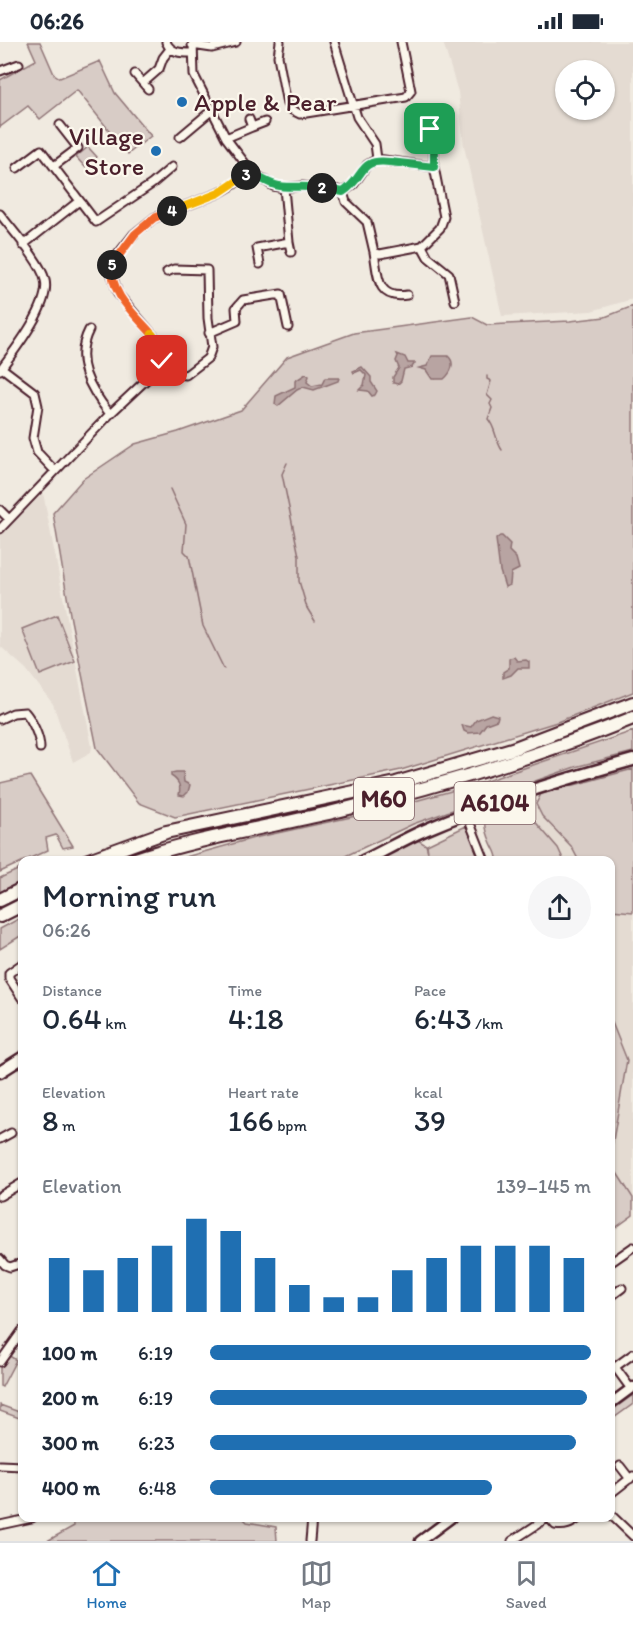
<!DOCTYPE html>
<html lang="en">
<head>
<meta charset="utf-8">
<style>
  body { margin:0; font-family:Itim,sans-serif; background:#f6f6f7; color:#1f2937; height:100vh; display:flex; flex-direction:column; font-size:22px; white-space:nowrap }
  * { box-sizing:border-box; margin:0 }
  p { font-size:20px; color:#747a83 }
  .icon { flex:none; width:33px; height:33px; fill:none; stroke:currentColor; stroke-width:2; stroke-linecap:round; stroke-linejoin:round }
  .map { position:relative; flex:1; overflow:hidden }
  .details { position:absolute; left:18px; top:814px; width:597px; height:666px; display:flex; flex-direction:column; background:#fff; border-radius:12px; box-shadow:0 2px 4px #0004 }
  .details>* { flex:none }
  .tools { position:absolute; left:555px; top:18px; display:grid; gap:12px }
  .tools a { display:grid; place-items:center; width:60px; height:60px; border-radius:50%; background:#fff; box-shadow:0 2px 4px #0004; font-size:30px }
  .pin { position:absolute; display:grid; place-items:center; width:51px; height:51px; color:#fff; margin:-26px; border-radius:12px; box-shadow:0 3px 9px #0006 }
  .km { position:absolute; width:30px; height:30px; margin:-15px; border-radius:50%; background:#222; color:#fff; font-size:16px; line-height:30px; text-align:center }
  .round { display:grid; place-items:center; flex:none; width:63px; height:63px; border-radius:32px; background:#f6f6f7 }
  .overview { display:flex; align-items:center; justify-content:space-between; height:102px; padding:0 24px }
  h1 { font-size:33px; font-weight:600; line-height:45px }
  .stats { display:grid; grid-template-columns:repeat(3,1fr); gap:9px; height:102px; padding:6px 24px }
  .stats div { display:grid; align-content:center }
  .stats b { font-size:30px; font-weight:600 }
  .stats small { font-size:16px; font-weight:400 }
  .stats p { font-size:16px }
  .chart { height:168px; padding:12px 24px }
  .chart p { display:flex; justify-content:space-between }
  .chart svg { width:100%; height:108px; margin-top:6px; stroke:#1f6fb2; stroke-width:6 }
  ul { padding:0 24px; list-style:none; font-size:20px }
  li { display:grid; grid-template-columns:96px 72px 1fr; align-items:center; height:45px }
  li i { height:15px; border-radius:8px; background:#1f6fb2 }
  .status { display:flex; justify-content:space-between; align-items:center; height:42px; padding:0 30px; background:#fff; direction:ltr }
  .status svg { height:16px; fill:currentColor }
  .dock { display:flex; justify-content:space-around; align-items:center; height:84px; border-top:2px solid #e0e1e3; background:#fff; font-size:16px; color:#747a83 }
  .dock a { display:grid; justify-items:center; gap:3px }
  .dock .current { color:#1f6fb2 }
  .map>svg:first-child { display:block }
</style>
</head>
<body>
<div class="status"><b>06:26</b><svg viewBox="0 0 49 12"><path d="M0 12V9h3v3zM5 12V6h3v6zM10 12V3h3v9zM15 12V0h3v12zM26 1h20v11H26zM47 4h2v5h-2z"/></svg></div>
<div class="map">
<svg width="633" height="1499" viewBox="0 0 633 1499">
  <rect width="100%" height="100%" fill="#f0eae0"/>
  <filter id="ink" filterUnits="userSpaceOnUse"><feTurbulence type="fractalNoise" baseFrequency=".0167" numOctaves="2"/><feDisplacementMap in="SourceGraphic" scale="12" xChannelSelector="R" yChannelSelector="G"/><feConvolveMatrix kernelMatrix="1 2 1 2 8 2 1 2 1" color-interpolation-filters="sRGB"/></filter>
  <g filter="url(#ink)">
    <!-- built -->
    <path fill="#e4dbd2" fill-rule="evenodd" d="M443 0H633V257L591 269 502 274 464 104 458 50ZM604 28V68H566V28Z
      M43 451 92 705 91 710 73 720 53 662 26 627 0 604V494Z
      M559 747 633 837V1156L611 1120V1110L627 1018 611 978 610 819H564L558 806 518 760Z"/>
    <!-- green -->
    <path fill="#d8ccc6" stroke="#917678" stroke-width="1.5" d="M28 0H40L54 32 60 36 100 19 115 51 151 94 128 112 77 48 40 77 28 64 0 85V38L36 18Z
      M88 105 97 115 85 125 76 115Z
      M633 264V650L557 680 401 728 175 775 139 761 97 706 71 578 53 471 83 437 135 402 178 390 241 368 287 315 354 291 472 275 487 283 570 279 605 275Z
      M57 573 75 619 40 633 22 587Z
      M633 689V710L575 725 413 782 335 819H171L254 796 379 769 480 741Z
      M633 727V870L611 868 610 819H579L571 804 542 774 536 762 541 752Z
      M30 734 73 804 63 806 56 793 46 796 48 808 0 830V741Z
      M518 760 558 806 564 819H497C498 812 494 808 491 801 477 769 491 770 518 760Z
      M466 784 482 819H423C411 811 406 818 395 819 388 820 381 819 374 819L418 798 426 803 428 810 427 803Z
      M22 826V839L0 851V836Z
      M22 875V893L0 907V887Z
      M611 978 627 1018 611 1110Z
      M610 1120 633 1156V1173L611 1189Z
      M8 1313 16 1318 2 1345 0 1344V1326Z
      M633 1353V1362L611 1378V1369Z
      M0 1363 22 1371V1377L0 1369Z
      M73 1476H243L247 1480 276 1485 277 1499H47L74 1484Z"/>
    <!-- water -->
    <path fill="#b8a4a2" stroke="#8c6f72" stroke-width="1.5" d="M397 312 405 315 408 321H415L412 325 404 327 401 339 398 342 393 341V335L399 326 396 319 398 314Z
      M432 314H448C456 321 451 331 444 337H432L426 328 419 326 427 324Z
      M362 325 371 335V340L377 349 375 353 372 354 368 349 359 348 364 343 366 333 361 328 354 331 353 329Z
      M306 332 309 334 307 340 312 344 322 342 325 336H339L338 339 314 348 303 345 297 348 278 364 275 362 276 354 295 345V339Z
      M500 494H502L510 502 509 509 516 516 519 527 511 531 510 543 505 545 500 529 496 497Z
      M514 615 517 619 526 618 529 620V626H518L511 633 503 636V630L509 626V616Z
      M491 672 498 674 497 678 486 682 480 690 468 691 464 689 462 683 471 685 476 678Z
      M176 730H183L184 740 190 743 188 750 184 754 179 753C181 744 179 739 171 734V731Z"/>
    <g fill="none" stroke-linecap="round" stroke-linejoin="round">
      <!-- stream -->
      <path stroke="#8c6f72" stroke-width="1.5" d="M487 334V337L491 339 487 353 492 358 490 362 492 366 488 377C496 386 495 398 502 408
        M287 421 282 432 299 514V539L307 566 315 579
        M170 447 186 482 184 509 189 514 203 584 224 627"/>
      <defs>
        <path id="minor" d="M166 0C171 11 181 11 192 11
          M193 0 194 33 226 96 251 129 273 144 284 146 302 144 338 148 343 150
          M280 0 278 14 287 62 292 68 300 72 406 55 411 49 401 0
          M334 0 357 75 375 102 377 117
          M192 3 212 6 236 0
          M0 29 19 22
          M135 32 148 47
          M143 41 159 27 163 16 170 7
          M252 85 265 80
          M180 95 211 69
          M226 96 252 85 249 77
          M54 124 78 106 60 83
          M17 126 41 108 96 180 152 142 172 125
          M343 150 346 160 367 180 374 210 380 212 422 204 440 186 444 175 434 125V98L430 87
          M343 150 354 142 367 123 377 117 434 125
          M0 172C12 188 41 220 45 238 51 262 15 308 0 328
          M289 200 291 210
          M23 203 79 159
          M422 204 428 215 449 232 455 259
          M374 210C378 233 376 258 407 253
          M260 222 257 206 289 200 284 146
          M89 288C73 319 90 347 110 372
          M209 291 237 279 236 266 243 258 281 252 288 285
          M160 325 176 332 186 333 208 316 212 305 208 276 207 228 174 227 167 230
          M2 326 35 351 38 364 33 396 37 410 55 429
          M0 468 9 477
          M0 487 110 372 160 325 163 310 159 300 118 252 112 233V220L134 192 154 176 219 151 233 143 251 129
          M0 677 13 671 25 670C32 678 40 695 40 706
          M466 771 485 819
          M22 956 9 936V931L22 922
          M0 1097 11 1091
          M0 1154 22 1141
          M0 1217 5 1223 10 1225 22 1221
          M610 1221 633 1205
          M610 1255 622 1246
          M0 1320 22 1289
          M631 1347 615 1325 633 1312
          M0 1423 22 1424
          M620 1424 630 1437
          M610 1452 633 1434
          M610 1472 633 1494
          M549 1476 555 1483C565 1485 571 1482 579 1476
          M0 1483 32 1476
          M310 1499 312 1476
          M512 1499 547 1476"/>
        <path id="tertiary" d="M610 1362 633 1345
          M420 1499 451 1476"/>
        <path id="primary" d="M363 819C384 809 404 797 425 788 492 759 562 738 633 718
          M0 1030 22 1016"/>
        <path id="motorway" d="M86 819 166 790 396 741 512 707 633 661
          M130 819C195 797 263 786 329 771 433 746 534 716 633 676
          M0 858 22 847
          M0 874 22 863"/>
      </defs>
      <!-- minor casing -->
      <use href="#minor" stroke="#4a1f2b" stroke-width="11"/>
      <!-- tertiary casing -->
      <use href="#tertiary" stroke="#4a1f2b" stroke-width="13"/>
      <!-- primary casing -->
      <use href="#primary" stroke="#4a1f2b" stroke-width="15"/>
      <!-- motorway casing -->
      <use href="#motorway" stroke="#4a1f2b" stroke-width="16"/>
      <!-- minor -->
      <use href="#minor" stroke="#fbf7ec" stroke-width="7"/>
      <!-- tertiary -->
      <use href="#tertiary" stroke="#fbf7ec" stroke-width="8"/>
      <!-- primary -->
      <use href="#primary" stroke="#fbf7ec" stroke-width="10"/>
      <!-- motorway -->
      <use href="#motorway" stroke="#fbf7ec" stroke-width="12"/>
    </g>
  </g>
  <g fill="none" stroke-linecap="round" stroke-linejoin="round" filter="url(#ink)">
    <defs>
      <path id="split-1" d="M390 120 434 125V98L430 87"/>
      <path id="split-2" d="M322 146 343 150C366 135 357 116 390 120"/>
      <path id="split-3" d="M246 133 250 129C282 153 288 141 322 146"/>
      <path id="split-4" d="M172 169 219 151 246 133"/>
      <path id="split-5" d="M112 223 135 192 154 176 172 169"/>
      <path id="split-6" d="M112 223C110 253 134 271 152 292"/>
      <path id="split-7" d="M152 292C160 301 163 308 162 319"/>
    </defs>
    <!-- split-1 casing -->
    <use href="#split-1" stroke="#fff" stroke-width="12"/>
    <!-- split-2 casing -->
    <use href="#split-2" stroke="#fff" stroke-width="12"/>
    <!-- split-3 casing -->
    <use href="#split-3" stroke="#fff" stroke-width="12"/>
    <!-- split-4 casing -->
    <use href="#split-4" stroke="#fff" stroke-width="12"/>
    <!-- split-5 casing -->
    <use href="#split-5" stroke="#fff" stroke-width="12"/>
    <!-- split-6 casing -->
    <use href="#split-6" stroke="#fff" stroke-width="12"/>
    <!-- split-7 casing -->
    <use href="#split-7" stroke="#fff" stroke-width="12"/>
    <!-- split-1 -->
    <use href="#split-1" stroke="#22a559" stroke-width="8"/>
    <!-- split-2 -->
    <use href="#split-2" stroke="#22a559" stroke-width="8"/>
    <!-- split-3 -->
    <use href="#split-3" stroke="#22a559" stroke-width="8"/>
    <!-- split-4 -->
    <use href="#split-4" stroke="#f5b400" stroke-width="8"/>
    <!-- split-5 -->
    <use href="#split-5" stroke="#f0652b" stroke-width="8"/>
    <!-- split-6 -->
    <use href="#split-6" stroke="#f0652b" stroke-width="8"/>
    <!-- split-7 -->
    <use href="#split-7" stroke="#f5b400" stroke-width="8"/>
  </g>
  <!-- markers -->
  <g fill="#1f6fb2" stroke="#fbf7ec" stroke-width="2">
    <circle cx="182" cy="60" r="6"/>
    <circle cx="156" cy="109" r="6"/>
  </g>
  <g text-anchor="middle" stroke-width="4.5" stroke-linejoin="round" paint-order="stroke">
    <!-- shield labels -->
    <g fill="#fbf7ec" stroke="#7f6065" stroke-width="1.5">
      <rect x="354" y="736" width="60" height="42" rx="4.5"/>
      <rect x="454.5" y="740" width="81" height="42" rx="4.5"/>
    </g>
    <g font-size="24" font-weight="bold" fill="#4a1f2b">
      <text x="384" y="765">M60</text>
      <text x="495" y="769">A6104</text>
    </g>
    <!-- poi labels -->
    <g font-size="26" fill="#4a1f2b" stroke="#fbf7ec" text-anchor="start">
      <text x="194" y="69">Apple &amp; Pear</text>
      <text x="144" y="103" text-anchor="end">Village<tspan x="144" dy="30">Store</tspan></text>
    </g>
  </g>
</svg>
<div class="tools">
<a><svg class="icon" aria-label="locate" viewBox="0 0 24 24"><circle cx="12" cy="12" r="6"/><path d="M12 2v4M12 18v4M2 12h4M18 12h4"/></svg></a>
</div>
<div class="pin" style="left:430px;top:87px;background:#1e9e55"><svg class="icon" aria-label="arrive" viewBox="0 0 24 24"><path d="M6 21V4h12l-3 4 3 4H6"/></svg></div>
<div class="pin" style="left:162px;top:319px;background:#d93025"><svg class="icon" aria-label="check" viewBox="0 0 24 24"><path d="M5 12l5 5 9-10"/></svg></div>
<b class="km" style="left:322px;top:146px">2</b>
<b class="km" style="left:246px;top:133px">3</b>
<b class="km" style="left:172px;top:169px">4</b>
<b class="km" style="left:112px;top:223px">5</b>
<section class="details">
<div class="overview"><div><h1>Morning run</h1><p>06:26</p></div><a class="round"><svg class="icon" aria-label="share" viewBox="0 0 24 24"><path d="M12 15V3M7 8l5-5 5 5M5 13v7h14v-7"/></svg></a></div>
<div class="stats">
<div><p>Distance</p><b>0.64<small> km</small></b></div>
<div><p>Time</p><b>4:18</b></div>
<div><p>Pace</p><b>6:43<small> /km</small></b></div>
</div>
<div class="stats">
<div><p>Elevation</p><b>8<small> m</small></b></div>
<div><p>Heart rate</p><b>166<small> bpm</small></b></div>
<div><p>kcal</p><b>39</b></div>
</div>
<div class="chart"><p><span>Elevation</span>139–145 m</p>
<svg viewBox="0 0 160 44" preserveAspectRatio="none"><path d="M5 44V22M15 44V27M25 44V22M35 44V17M45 44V6M55 44V11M65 44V22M75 44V33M85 44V38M95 44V38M105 44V27M115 44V22M125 44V17M135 44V17M145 44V17M155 44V22"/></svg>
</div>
<ul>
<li><b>100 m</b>6:19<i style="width:100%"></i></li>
<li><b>200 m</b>6:19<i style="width:99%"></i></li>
<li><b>300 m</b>6:23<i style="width:96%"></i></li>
<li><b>400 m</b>6:48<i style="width:74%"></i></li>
</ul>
</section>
</div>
<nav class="dock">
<a class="current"><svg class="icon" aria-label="home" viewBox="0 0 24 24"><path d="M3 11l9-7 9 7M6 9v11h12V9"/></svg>Home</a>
<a><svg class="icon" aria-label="map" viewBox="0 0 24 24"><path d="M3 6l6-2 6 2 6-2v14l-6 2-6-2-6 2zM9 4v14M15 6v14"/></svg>Map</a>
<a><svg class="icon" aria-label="saved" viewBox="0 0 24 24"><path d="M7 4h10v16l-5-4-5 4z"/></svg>Saved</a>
</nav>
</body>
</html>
